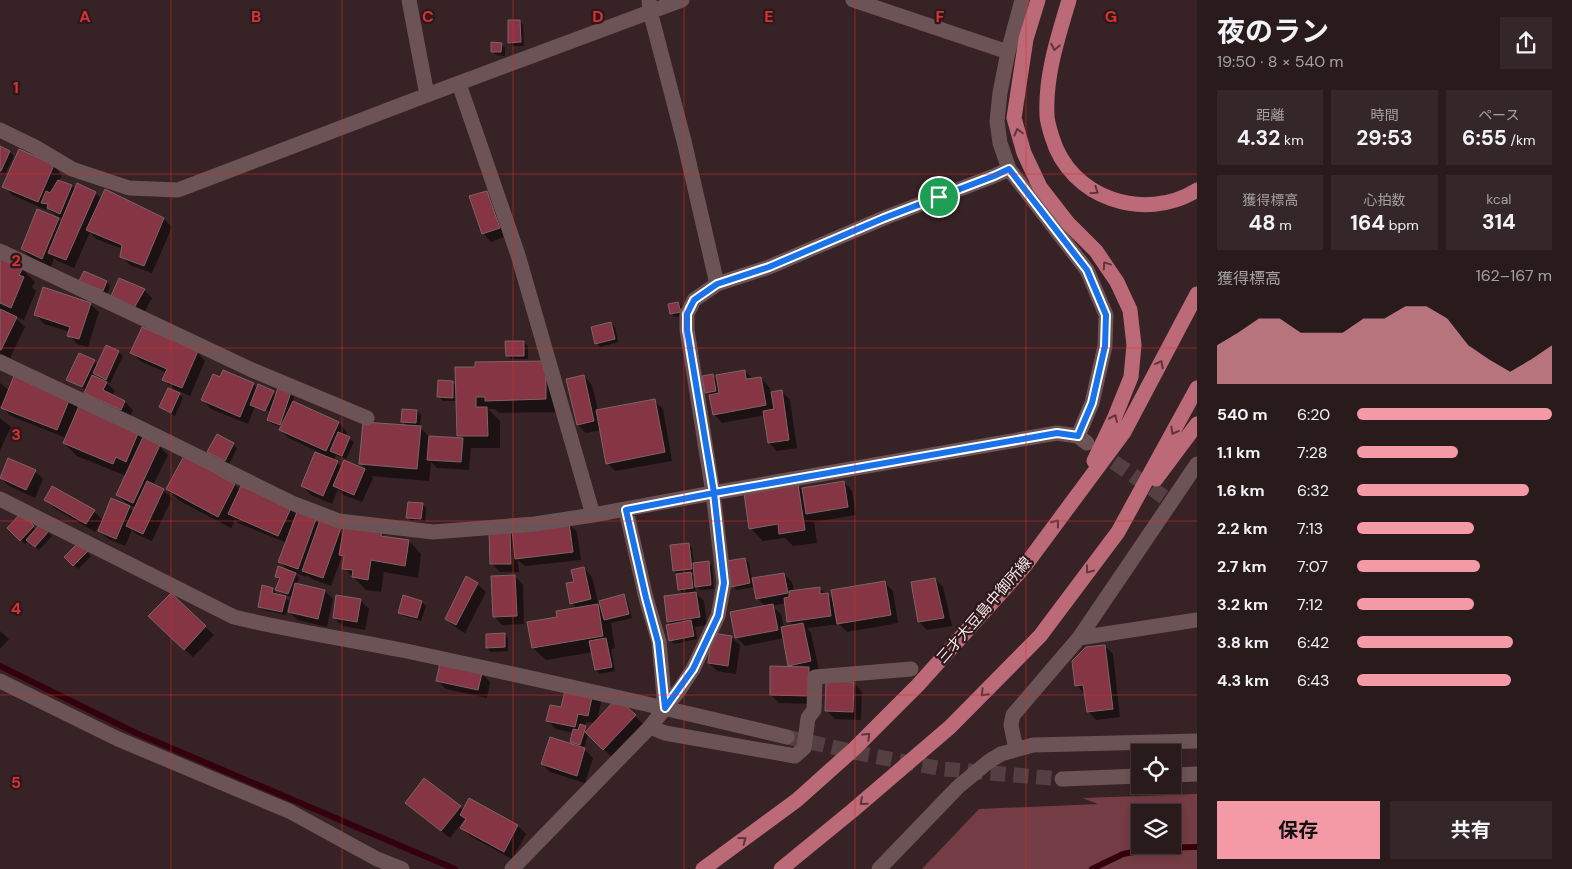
<!DOCTYPE html>
<html lang="ja">
<head>
<meta charset="utf-8">
<style>
  body { margin:0; font-family:"DM Sans","Noto Sans JP",sans-serif; background:#352729; color:#f1f3f6; height:100vh; display:flex; flex-direction:column; font-size:19px; white-space:nowrap }
  * { box-sizing:border-box; margin:0 }
  p { font-size:16px; color:#a5a1a3 }
  .icon { flex:none; width:28px; height:28px; fill:none; stroke:currentColor; stroke-width:2; stroke-linecap:round; stroke-linejoin:round }
  .map { position:relative; flex:1; overflow:hidden }
  .details { display:flex; flex-direction:column; background:#291a1c; width:375px }
  .details>* { flex:none }
  .fabs { position:absolute; left:1131px; top:744px; display:grid; gap:10px }
  .fabs a { display:grid; place-items:center; width:50px; height:50px; border-radius:0px; background:#291a1c; box-shadow:0 2px 8px #0003,0 0 0 1px #45383b; font-size:25px }
  .pin { position:absolute; display:grid; place-items:center; width:42px; height:42px; color:#fff; margin:-21px; border:2px solid #fff; border-radius:50%; box-shadow:0 1px 5px #0007 }
  .round { display:grid; place-items:center; flex:none; width:52px; height:52px; border-radius:0px; background:#352729 }
  .summary { display:flex; align-items:center; justify-content:space-between; height:85px; padding:0 20px }
  h1 { font-size:28px; font-weight:700; line-height:38px }
  .stats { display:grid; grid-template-columns:repeat(3,1fr); gap:8px; height:85px; padding:5px 20px }
  .stats div { display:grid; align-content:center; border-radius:0px; background:#352729; text-align:center }
  .stats b { font-size:21px; font-weight:700 }
  .stats small { font-size:14px; font-weight:400 }
  .stats p { font-size:14px }
  .chart { height:140px; padding:10px 20px }
  .chart p { display:flex; justify-content:space-between }
  .chart svg { width:100%; height:90px; margin-top:5px; fill:#f49aa7; opacity:.7 }
  .cta { display:flex; gap:10px; margin-top:auto; padding:10px 20px }
  .cta a { flex:1; height:58px; border-radius:0px; background:#f49aa7; color:#111; font-size:20px; font-weight:700; line-height:58px; text-align:center }
  .cta a+a { background:#352729; color:#f1f3f6 }
  ul { padding:0 20px; list-style:none; font-size:16px }
  li { display:grid; grid-template-columns:80px 60px 1fr; align-items:center; height:38px }
  li i { height:12px; border-radius:6px; background:#f49aa7 }
  main { display:flex; flex:1; min-height:0 }
  .map>svg:first-child { display:block }
</style>
</head>
<body>
<main>
<div class="map">
<svg width="1197" height="869" viewBox="0 0 1197 869">
  <rect width="100%" height="100%" fill="#372225"/>
  <!-- green -->
  <path fill="#743c45" fill-rule="evenodd" d="M1197 794V869H922L979 809 1098 804 1082 798ZM1140 812H1172V845H1140Z"/>
  <!-- shadow -->
  <path fill="#0007" fill-rule="evenodd" d="M520 21 523 25 524 46H513L509 42Z
    M501 44 505 48V56L496 55 492 51Z
    M0 148 10 152 14 156 5 174 0 172Z
    M53 166 62 175 59 181 72 186 76 190 95 193 101 199 164 219 172 227 152 273 130 265 122 257 123 249 96 239 90 232 74 268 58 261 54 258 51 267 30 258 22 249 58 219 62 223 63 219 57 216 47 208 46 210 12 195 4 186Z
    M486 192 495 200 507 236 491 242 483 233Z
    M0 260 22 269 35 282 32 287 36 291 24 320 14 316 25 327 10 358 0 353Z
    M107 282 110 286 107 294 85 285Z
    M144 290 152 298 143 315 121 305Z
    M678 303 682 307 684 316 675 317 671 313Z
    M90 304 99 312 88 347 77 344 69 335 70 332 44 324 36 315Z
    M611 323 615 327 618 342 600 347 596 343Z
    M524 342 528 346V359H511L507 355Z
    M106 347 119 352 123 356 110 383 103 379 115 391 112 396 125 402 133 410 130 418 94 401 85 393 87 390 72 383 68 379 94 361 98 365ZM94 373 102 380 92 376Z
    M132 352H197L205 361 190 396 172 388 164 380 167 373 140 361Z
    M545 362 559 412 499 413 495 409H488L500 421V448H471L469 470 437 468 431 462 429 481 371 476 373 478 362 502 343 495 338 489 332 504 311 495 302 486 325 455 289 438 280 430 282 427 272 424 269 420 271 412 255 406 248 424 211 409 203 400 253 384 258 389 273 392 277 396 290 393 294 397 293 402 339 423 347 432 345 436 354 442 346 459 336 455 334 461 342 467 345 462 368 471 361 463 408 427 402 421 417 411 421 415 420 427 429 437 461 439 458 436 457 401H443L439 397 452 382 457 387 477 368Z
    M745 371 753 379 761 378 769 387 771 394 782 392 790 400 797 448 777 451 769 443 765 415 722 423 714 414 711 396 707 392 712 376 718 381Z
    M584 376 592 385 598 411 654 401 663 409 672 461 615 471 607 463 601 430 586 433 578 425Z
    M0 383 9 390 69 399 79 409 138 432 159 446 168 455 153 485 163 490 172 498 152 541 136 534 132 530 125 546 108 539 99 531 129 507 134 512 136 508 126 503 117 495 126 476 77 456 64 443 66 438 11 416 0 405Z
    M179 394 183 398 175 416 160 407Z
    M0 418 11 427 0 450Z
    M233 444 237 448 229 464 212 455 209 451Z
    M35 471 43 479 35 498 9 486 1 478Z
    M844 482 852 491 856 515 814 522 817 543 793 546 785 538 763 541 750 528 798 486 804 492Z
    M235 485 240 490 290 509 297 515V514L316 521 320 525 381 532 386 538 409 541 421 554 418 578 384 572 381 592 366 590 344 568 345 559 342 556 331 586 312 579 307 575 306 577 294 572 299 578 297 584 325 591 333 599 327 627 298 620 289 612 293 598 281 593 277 589 280 581 276 577 290 572 280 562 287 543 238 523 235 520 231 528 180 501 167 489Z
    M46 500 94 511 103 521 102 520 95 532 54 508Z
    M422 504 426 508 425 522 411 521 407 518Z
    M21 515 36 530 48 532 52 536 39 550 28 540 25 544 8 528Z
    M569 524 577 532 581 560 525 566 518 560 519 572H500L492 564 509 530 514 535Z
    M79 544 91 556 78 569 66 557Z
    M688 544 692 548 694 564 708 562 712 566 714 589 700 590 695 585 696 592H695L704 601 707 625 695 627 697 639 674 644 670 640 672 625 668 621 684 594 680 590 678 574 674 571ZM695 572 696 578 690 573Z
    M745 560 749 563 752 580 784 574 792 582 794 591 819 588 835 601 884 582 893 591 898 623 847 632 839 624 807 628 811 633 819 670 817 704 779 703 771 695 792 668 789 665 784 638 745 646 736 637 766 607 757 598 755 587 736 590 733 586ZM786 603 789 621 793 626 784 628 781 614 772 606Z
    M584 568 592 577 599 606 603 610 623 596 627 600 632 618 611 623 615 648 611 649 615 671 600 674 596 670 593 652 546 660 533 648 559 618 577 609 572 603 575 583Z
    M515 576 523 585 524 624 502 625 494 616Z
    M935 579 943 587 952 626 927 630 919 622Z
    M477 584 486 592 465 633 455 627 446 619Z
    M273 589 276 593V595L285 597 289 601 286 615 263 610 259 606Z
    M360 600 369 609 365 630 343 626 334 618Z
    M422 602 426 606 421 621 403 616 399 612Z
    M158 625 205 627 214 635 193 657Z
    M0 631 9 639 0 649Z
    M504 634 508 638V651L491 652 487 648Z
    M731 637 740 645 736 674 717 671 709 663Z
    M1105 646 1113 654 1120 717 1096 720 1088 711 1084 693 1076 685Z
    M482 674 490 682 487 698 446 689 437 680Z
    M854 683 862 692 861 720 835 719 826 710Z
    M593 694 601 702 597 721 635 716 643 724 612 757 588 734 584 749 593 758 585 783 550 772 542 764 577 747 571 741 574 733 556 729 547 720 562 708ZM586 722 595 723 588 730 585 727Z
    M470 799 518 826 526 834 512 859 470 836 462 828 466 820 465 819 450 838 406 803 460 807 464 811Z"/>
  <g fill="none" stroke-linecap="round" stroke-linejoin="round">
    <!-- stream -->
    <path stroke="#35000d" stroke-width="6" d="M0 666 136 733 455 869
      M1092 869 1123 854 1154 848 1197 847"/>
  </g>
  <!-- building -->
  <path fill="#853544" stroke="#7e6467" d="M508 20H520L521 42 508 43Z
    M491 42 502 43 501 52H491Z
    M0 146 10 151 1 171H0Z
    M19 149 54 165 38 202 2 187Z
    M58 180 72 185 60 214 47 208 48 204 41 203 46 191 50 193Z
    M77 183 96 192 66 260 48 253Z
    M105 189 164 218 144 266 120 257 122 245 86 230Z
    M487 191 500 228 482 234 469 196Z
    M37 209 59 218 42 259 21 249Z
    M0 259 23 268 19 275 24 277 11 308 0 303Z
    M84 271 107 281 103 291 79 281Z
    M119 278 145 289 134 308 111 296Z
    M43 287 91 303 79 339 67 336 70 327 34 315Z
    M678 302 681 312 670 314 668 304Z
    M0 309 17 317 1 350H0Z
    M611 322 615 339 595 344 591 327Z
    M142 327 198 351 182 388 162 380 167 369 130 353Z
    M505 341H524V356H506Z
    M106 345 119 351 106 380 93 373Z
    M79 353 95 360 82 387 66 380Z
    M546 361V399L485 401V397H476V407H487L488 436H457L455 367H475V362Z
    M223 370 254 383 240 417 201 400 213 374 220 377Z
    M745 370 746 379 761 377 766 405 713 415 709 395 719 393 716 375Z
    M713 374 716 391 705 393 702 376Z
    M92 375 107 382 103 390 125 401 121 410 84 393Z
    M584 375 594 421 577 425 566 379Z
    M14 376 70 398 57 430 1 408Z
    M438 380 453 381V398L437 397Z
    M258 384 274 391 265 411 250 405Z
    M168 388 180 393 171 413 159 407Z
    M278 388 291 392 280 425 267 420Z
    M782 390 789 440 768 443 763 411 774 409 771 392Z
    M655 399 665 452 606 464 596 410Z
    M293 401 339 422 326 451 279 430Z
    M79 406 139 431 126 462 116 457 113 464 63 443Z
    M402 409 417 410 416 423 401 422Z
    M363 422 421 426 417 469 359 464Z
    M338 432 350 437 342 456 330 451Z
    M217 434 234 443 225 461 207 452Z
    M429 436 463 438 461 462 427 460Z
    M143 437 160 445 133 503 116 495Z
    M315 452 338 461 323 496 301 486Z
    M184 456 235 484 218 517 166 489Z
    M8 458 36 470 26 490 0 478Z
    M344 460 365 469 354 495 333 486Z
    M147 481 164 489 143 534 126 526Z
    M844 481 848 507 806 514 802 488Z
    M798 484 805 530 779 534 778 524 749 529 744 493Z
    M52 486 95 510 86 524 44 500Z
    M241 486 291 508 278 536 228 514Z
    M111 498 130 506 116 539 98 531Z
    M408 502 423 503 421 519 406 518Z
    M297 512 316 519 298 569 278 562Z
    M21 513 34 526 20 541 7 528Z
    M321 517 342 525 323 578 302 571Z
    M569 522 573 552 515 559 512 530Z
    M40 524 49 531 35 547 26 540Z
    M344 526 382 531 381 536 409 540 405 566 371 560 368 580 352 577 353 570 342 569 344 556 339 555Z
    M510 529 511 564H490L489 530Z
    M79 542 88 551 73 566 64 557Z
    M689 543 692 569 673 571 670 545Z
    M745 558 750 583 731 587 727 561Z
    M709 561 711 585 695 587 693 563Z
    M278 566 296 573 288 594 275 590 280 578 275 577Z
    M584 567 591 599 570 604 566 583 574 582 571 570Z
    M691 572 693 588 678 590 676 574Z
    M784 573 788 593 756 599 752 578Z
    M515 575 517 616 493 617 491 576Z
    M466 576 478 583 456 625 445 619Z
    M935 578 944 618 918 622 911 582Z
    M885 581 891 615 837 624 831 590Z
    M295 583 325 590 318 619 288 612Z
    M262 585 273 588 272 593 286 596 282 612 258 607Z
    M820 587V594L828 593 831 616 787 622 784 598 789 597V591Z
    M696 592 700 617 667 622 664 596Z
    M171 593 206 626 184 650 148 616Z
    M624 594 629 614 604 620 599 601Z
    M336 595 361 599 357 622 333 618Z
    M403 595 422 601 417 618 398 613Z
    M598 604 603 636 532 648 527 622 557 617 556 611Z
    M773 604 778 630 735 638 730 612Z
    M691 620 694 636 669 641 666 625Z
    M803 623 811 661 788 666 781 627Z
    M505 633V647L486 648V634Z
    M712 633 732 636 728 666 708 663Z
    M606 638 612 667 595 670 589 641Z
    M1105 645 1113 709 1087 712 1083 685 1075 686 1072 661 1086 647Z
    M440 663 482 673 478 690 436 681Z
    M770 666 809 667V696L770 695Z
    M826 681 854 682 853 712 825 711Z
    M566 687 593 693 588 716 578 714 575 727 546 721 550 705 561 707Z
    M617 698 636 715 603 750 585 732Z
    M580 724 586 726 580 745 570 742 573 729 578 730Z
    M550 737 585 748 577 776 541 764Z
    M424 778 461 806 441 831 405 803Z
    M469 798 518 825 504 852 460 828 466 819 460 815Z"/>
  <g fill="none" stroke-linecap="round" stroke-linejoin="round">
    <!-- minor-tunnel -->
    <path stroke="#544043" stroke-width="15" stroke-dasharray="15 8" stroke-linecap="butt" d="M1095 449 1164 497
      M787 737 863 754 943 769 1062 779"/>
    <!-- minor -->
    <path stroke="#6c5356" stroke-width="15" d="M409 0 427 95
      M649 0 650 11 684 141 717 284
      M853 0 1008 52
      M1022 0 1008 52 1000 93 997 121 1000 143 1009 169 1087 270 1106 315 1105 346 1092 403 1078 436
      M459 84 518 255 593 515
      M0 130 35 147 72 169 129 188 178 190 427 95 682 0
      M0 251 252 370 367 418
      M0 362 136 426 292 503 339 521 433 532 535 524 593 515 713 493 1057 433 1078 436 1087 443
      M0 499 234 617C292 631 352 640 411 652 537 679 662 707 787 737
      M626 510 646 598 659 642 665 708
      M1079 638 1197 620
      M0 681 118 739 289 811 377 859 402 869
      M650 727 665 733 795 756 804 748 808 718 814 710 815 677 911 669
      M1016 749 1011 725 1013 715 1079 638 1197 464
      M1172 775 1197 774
      M1062 779 1140 776
      M512 869 650 727 680 689 693 669 718 616 724 583 713 493 687 330V314L694 300 717 284 769 267 884 218 994 176 1009 169
      M879 869 958 787 988 762 1001 754 1033 745 1197 741"/>
    <!-- major -->
    <path stroke="#bd6a78" stroke-width="15" d="M1038 0 1026 39 1014 118 1024 153 1040 187 1068 223 1096 251 1117 282 1130 310 1134 345 1131 377 1114 419 1094 461
      M1069 0C1058 37 1045 76 1047 115 1047 122 1050 130 1052 137 1070 198 1144 223 1197 190
      M1156 479 1197 424
      M703 869 797 800 854 749 918 685 1024 567 1124 432 1197 294
      M781 869 852 811 950 727 1040 636 1118 532 1197 388"/>
  </g>
  <!-- one-way arrows -->
  <defs><path id="oneway-chevron" d="M-2-3.5L2.5 0L-2 3.5" fill="none" stroke-width="1.6" stroke-linecap="round" stroke-linejoin="round" transform="scale(1.25)"/></defs>
  <g stroke="#5f353c">
    <use href="#oneway-chevron" transform="translate(1055 47) rotate(102)"/>
    <use href="#oneway-chevron" transform="translate(1018 132) rotate(-105)"/>
    <use href="#oneway-chevron" transform="translate(1095 191) rotate(35)"/>
    <use href="#oneway-chevron" transform="translate(1106 265) rotate(-124)"/>
    <use href="#oneway-chevron" transform="translate(1160 364) rotate(-62)"/>
    <use href="#oneway-chevron" transform="translate(1114 418) rotate(-67)"/>
    <use href="#oneway-chevron" transform="translate(1174 431) rotate(119)"/>
    <use href="#oneway-chevron" transform="translate(1056 523) rotate(-53)"/>
    <use href="#oneway-chevron" transform="translate(1089 570) rotate(127)"/>
    <use href="#oneway-chevron" transform="translate(984 693) rotate(135)"/>
    <use href="#oneway-chevron" transform="translate(867 736) rotate(-45)"/>
    <use href="#oneway-chevron" transform="translate(863 802) rotate(139)"/>
    <use href="#oneway-chevron" transform="translate(743 840) rotate(-36)"/>
  </g>
  <g fill="none" stroke-linecap="round" stroke-linejoin="round">
    <defs>
      <path id="route" d="M939 197 884 218 769 267 717 284 694 300 687 314V330L714 493 724 583 718 616 693 669 665 708 658 642 646 598 626 510 714 493 1057 433 1078 436 1092 403 1105 346 1106 315 1087 270 1009 169 994 176 939 197"/>
    </defs>
    <!-- route casing -->
    <use href="#route" stroke="#fff" stroke-width="10"/>
    <!-- route -->
    <use href="#route" stroke="#1a73e8" stroke-width="6"/>
  </g>
  <!-- grid -->
  <path fill="none" stroke="#d83232" stroke-width="1" stroke-opacity="0.55" d="M171 0V869M342 0V869M513 0V869M684 0V869M855 0V869M1026 0V869M0 174H1197M0 348H1197M0 521H1197M0 695H1197"/>
  <g text-anchor="middle" stroke-width="4.5" stroke-linejoin="round" paint-order="stroke">
    <!-- street labels -->
    <g font-size="15" fill="#f8e9ea" stroke="#2d181b">
      <text transform="translate(984 610) rotate(-49)" y="5">三才大豆島中御所線</text>
    </g>
  </g>
  <g font-size="16" text-anchor="middle" font-weight="bold" fill="#d83232" stroke="#2d181b" stroke-width="4.5" stroke-linejoin="round" paint-order="stroke">
    <text x="85" y="22">A</text>
    <text x="256" y="22">B</text>
    <text x="428" y="22">C</text>
    <text x="598" y="22">D</text>
    <text x="769" y="22">E</text>
    <text x="940" y="22">F</text>
    <text x="1111" y="22">G</text>
    <text x="16" y="93">1</text>
    <text x="16" y="266">2</text>
    <text x="16" y="440">3</text>
    <text x="16" y="614">4</text>
    <text x="16" y="788">5</text>
  </g>
</svg>
<div class="fabs">
<a><svg class="icon" aria-label="locate" viewBox="0 0 24 24"><circle cx="12" cy="12" r="6"/><path d="M12 2v4M12 18v4M2 12h4M18 12h4"/></svg></a>
<a><svg class="icon" aria-label="layers" viewBox="0 0 24 24"><path d="M12 4l9 5-9 5-9-5zM3 14l9 5 9-5"/></svg></a>
</div>
<div class="pin" style="left:939px;top:197px;background:#1e9e55"><svg class="icon" aria-label="arrive" viewBox="0 0 24 24"><path d="M6 21V4h12l-3 4 3 4H6"/></svg></div>
</div>
<section class="details">
<div class="summary"><div><h1>夜のラン</h1><p>19:50 · 8 × 540 m</p></div><a class="round"><svg class="icon" aria-label="share" viewBox="0 0 24 24"><path d="M12 15V3M7 8l5-5 5 5M5 13v7h14v-7"/></svg></a></div>
<div class="stats">
<div><p>距離</p><b>4.32<small> km</small></b></div>
<div><p>時間</p><b>29:53</b></div>
<div><p>ペース</p><b>6:55<small> /km</small></b></div>
</div>
<div class="stats">
<div><p>獲得標高</p><b>48<small> m</small></b></div>
<div><p>心拍数</p><b>164<small> bpm</small></b></div>
<div><p>kcal</p><b>314</b></div>
</div>
<div class="chart"><p><span>獲得標高</span>162–167 m</p>
<svg viewBox="0 0 160 44" preserveAspectRatio="none"><path d="M0 44V25L10 19L20 12L30 12L40 19L50 19L60 19L70 12L80 12L90 6L100 6L110 12L120 25L130 32L140 38L150 32L160 25V44z"/></svg>
</div>
<ul>
<li><b>540 m</b>6:20<i style="width:100%"></i></li>
<li><b>1.1 km</b>7:28<i style="width:52%"></i></li>
<li><b>1.6 km</b>6:32<i style="width:88%"></i></li>
<li><b>2.2 km</b>7:13<i style="width:60%"></i></li>
<li><b>2.7 km</b>7:07<i style="width:63%"></i></li>
<li><b>3.2 km</b>7:12<i style="width:60%"></i></li>
<li><b>3.8 km</b>6:42<i style="width:80%"></i></li>
<li><b>4.3 km</b>6:43<i style="width:79%"></i></li>
</ul>
<div class="cta"><a>保存</a><a>共有</a></div>
</section>
</main>
</body>
</html>
